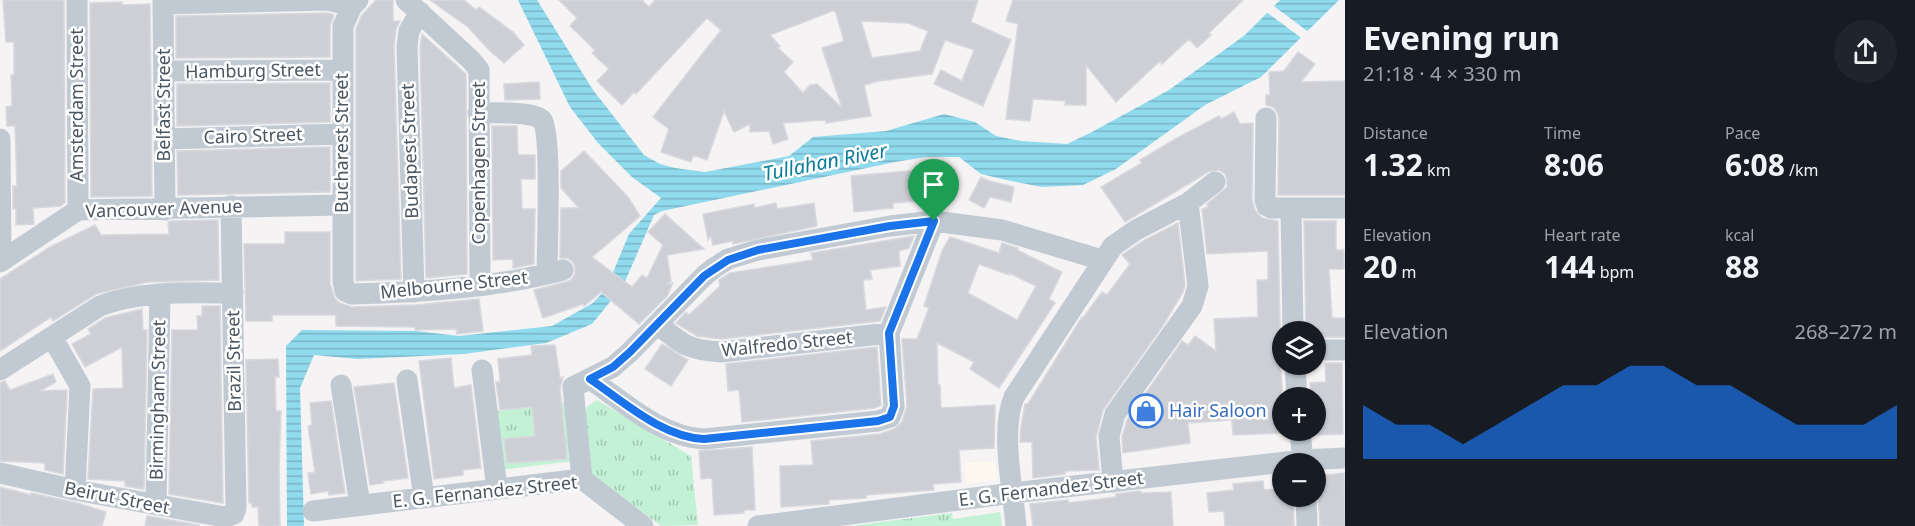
<!DOCTYPE html>
<html lang="en">
<head>
<meta charset="utf-8">
<style>
  body { margin:0; font-family:"Noto Sans",sans-serif; background:#20242c; color:#f1f3f6; height:100vh; display:flex; flex-direction:column; font-size:22px; white-space:nowrap }
  * { box-sizing:border-box; margin:0 }
  p { font-size:20px; color:#9ea1a6 }
  .icon { flex:none; width:33px; height:33px; fill:none; stroke:currentColor; stroke-width:2; stroke-linecap:round; stroke-linejoin:round }
  .map { position:relative; flex:1; overflow:hidden }
  .panel { display:flex; flex-direction:column; background:#171b24; width:570px }
  .panel>* { flex:none }
  .fabs { position:absolute; left:1272px; top:321px; display:grid; gap:12px }
  .fabs a { display:grid; place-items:center; width:54px; height:54px; border-radius:50%; background:#171b24; box-shadow:0 2px 4px #0004; font-size:30px }
  .pin { position:absolute; display:grid; place-items:center; width:51px; height:51px; color:#fff; margin:-62px -26px; border-radius:50% 50% 50% 0; rotate:-45deg; box-shadow:0 0 6px #0007 }
  .pin .icon { rotate:45deg }
  .round { display:grid; place-items:center; flex:none; width:63px; height:63px; border-radius:32px; background:#20242c }
  .overview { display:flex; align-items:center; justify-content:space-between; height:102px; padding:0 18px }
  h1 { font-size:33px; font-weight:700; line-height:45px }
  .metrics { display:grid; grid-template-columns:repeat(3,1fr); gap:9px; height:102px; padding:6px 18px }
  .metrics div { display:grid; align-content:center }
  .metrics b { font-size:30px; font-weight:700 }
  .metrics small { font-size:16px; font-weight:400 }
  .metrics p { font-size:16px }
  .chart { height:168px; padding:12px 18px }
  .chart p { display:flex; justify-content:space-between }
  .chart svg { width:100%; height:108px; margin-top:6px; fill:#1a73e8; opacity:.7 }
  main { display:flex; flex:1; min-height:0 }
  .map>svg:first-child { display:block }
</style>
</head>
<body>
<main>
<div class="map">
<svg width="1345" height="526" viewBox="0 0 1345 526">
  <defs>
    <pattern id="grass-tufts" width="24" height="20" patternUnits="userSpaceOnUse" patternTransform="scale(1.5)"><rect width="24" height="20" fill="#c3f1d5"/><path d="M3 7l-1-3M5 7V3M7 7l1-3M15 17l-1-3M17 17v-4M19 17l1-3" fill="none" stroke="#a0c6b0"/></pattern>
    <pattern id="water-rules" width="6" height="5" patternUnits="userSpaceOnUse" patternTransform="scale(1.5)"><rect width="6" height="5" fill="#90daee"/><path d="M0 2.5h6" fill="none" stroke="#78b4c4"/></pattern>
  </defs>
  <rect width="100%" height="100%" fill="#f5f3f3"/>
  <!-- commercial -->
  <path fill="#fdf9ef" d="M995 462 997 480 966 483 965 463Z"/>
  <!-- grass -->
  <path fill="url(#grass-tufts)" d="M597 400 691 456 698 525 661 526 590 473 583 417 588 406Z
    M566 402 574 461 499 470 491 412Z
    M952 513 954 526H849Z"/>
  <!-- green -->
  <path fill="#c3f1d5" d="M1000 512 1002 526H954L953 519Z"/>
  <!-- water -->
  <path fill="url(#water-rules)" d="M518 0H537L593 90 644 155 660 164 675 168 705 172 789 156 813 137 886 131 944 114 975 122 996 136 1021 141 1067 144 1090 133 1169 90 1245 35 1280 0H1339L1261 77 1205 105 1116 169 1083 185 1042 187 1011 181 981 174 959 157H926L895 162 662 211 654 215 623 286 592 324 546 343 464 354 358 359 314 355 300 388 304 526H287L286 346 302 330 416 331 459 336 552 326 593 303 606 289 629 234 661 198 632 177 598 143 570 107Z"/>
  <!-- pier -->
  <path fill="#f5f3f3" d="M1271 4 1310 33 1304 40 1265 11Z"/>
  <!-- building -->
  <path fill="#cdcfd5" stroke="#d7d9de" stroke-width="1.5" fill-rule="evenodd" d="M3 0H64L65 203 61 206 33 208 34 224 16 225V209H13V186H17L15 126H7L6 107 12 106 11 75H14V42H6Z
    M376 0H393V21H400L396 29 394 46 401 279 356 281V29L362 15Z
    M430 0H464L476 10 479 7 513 32 524 45 504 63 490 51 468 27Z
    M559 0H642L649 7 655 0H978L971 22 1011 40 983 106 934 84 941 70 962 81 974 50 945 40 932 74 879 81 864 85 871 116 826 123V120L783 123 788 139 773 144 769 131 750 132V124L734 132 724 111 707 160 693 155 691 162 661 152 669 129 653 117 721 30 707 18 636 94 634 92 622 105 597 81 609 69 592 53 595 50 570 26 577 18ZM835 10 844 41 822 48 842 108 817 84 810 85 803 93 784 72 793 62 778 48 780 46 770 35ZM861 21 908 23 928 31 920 51 872 58Z
    M1013 0H1243L1209 33 1211 35 1197 48 1189 39 1162 64 1160 61 1116 102 1086 65V105H1065L1066 101 1033 99 1030 121 1006 119 1018 24 1006 21Z
    M122 2V5L150 4 152 196 91 197 90 3Z
    M327 13 334 15 330 26V57L176 58V16Z
    M422 34 466 74 467 274 426 278 420 47Z
    M1298 52 1315 64 1301 82 1345 81V195H1278L1279 118 1277 112 1273 107 1266 105V95H1270L1269 72 1284 71Z
    M539 82 540 99 505 100 504 84Z
    M330 83V122L177 126V84Z
    M1234 112 1240 124 1253 123 1252 200 1255 210 1262 218 1278 221 1280 332 1282 339V348H1279L1282 387V433L1233 435 1232 420 1188 423 1190 443 1123 453 1122 437 1127 420 1182 341 1188 345 1195 336 1216 351 1214 319 1258 317 1257 280H1268V251L1207 254 1202 209 1208 207 1207 204 1227 187V180L1225 174 1219 170 1208 172 1125 222 1101 187 1142 163 1140 160 1177 138 1219 116 1221 119Z
    M492 126H517L518 155H535V179H521L522 209H535L534 264 513 268V259L493 260Z
    M330 147V192L178 195 177 151Z
    M584 151 628 197 640 216 592 257 632 287 642 275 647 278 663 245 648 232 665 214 704 249 667 255 671 281 668 284 673 283 667 296 639 324 601 292 584 306 583 304 543 318 534 290 566 282 571 280 575 274V268L573 262 567 258H560L561 208H579L561 188V171Z
    M943 168 955 170 953 182 917 187 918 201 893 203V208L854 212 851 176Z
    M981 177 989 181 1014 187 1011 202 990 197 984 208 969 200Z
    M776 203 777 209 814 203 817 226 733 244V241L713 245 711 236 708 240 703 214 754 204 755 208Z
    M218 220 219 280 148 282 96 294 53 321 51 317 0 351V279L50 247 95 225 101 235 169 234 168 222 171 221Z
    M1304 221H1336V250H1344V269H1329L1332 318H1345V337H1316V332H1306Z
    M1178 223 1185 285 1183 292 1162 327 1103 410 1096 437 1099 470 1065 471V474L1033 478 1032 442H1020L1021 427 1025 404H1028L1082 317 1083 318 1102 292 1107 295 1130 264 1122 255 1143 241Z
    M285 232H330V284L335 299 340 303 352 307 415 305 479 299 483 331 457 334 456 329 415 330V327L336 326V315H272V321H246L244 244H285Z
    M914 236 909 248 899 251 900 266 870 270 872 279 863 280 866 310 886 307 880 321 721 339 697 336 676 323 686 312 689 315 720 286 719 280 730 273 813 260 811 253Z
    M950 237 999 253 1002 243 1018 248 1017 250 1062 272 1049 299 1055 303 999 388 970 369 974 362 937 343 938 385H940L941 408 995 405 994 448 959 450 961 482 933 484 934 490 866 495V498L829 500V504L781 507 780 466 813 465 811 441 880 434 894 429 902 422 907 406 902 339H917L929 308 924 306 942 251ZM979 264 1009 275V273L1036 286 1017 320 968 293Z
    M202 306H220L223 503 169 494 172 330H198L197 316H202Z
    M142 309 143 330H147L144 489 125 486V481L88 479 93 389 123 388 122 347 85 367 72 344 91 334 88 329 105 318Z
    M662 344 688 360 671 386 645 369Z
    M555 345 560 378 563 377 560 388 567 459 507 463 504 439 535 436 532 407 500 410 496 382H500L498 359 532 355 531 346Z
    M877 347 881 405 875 408 742 422 739 390 728 391 726 364Z
    M451 358 454 388 471 385 481 468 463 470V475L434 479 419 361Z
    M278 359 279 377H275L276 411H281L279 468 280 526H259L258 507H252V503H249L246 360Z
    M1325 363H1342L1343 434 1316 435V398H1311L1310 383 1326 382Z
    M53 374 56 382 40 391 67 390 63 474 45 470V463L0 461V383L5 381 10 390Z
    M394 383 408 478 383 481 384 483 370 485 354 387Z
    M331 401 345 493 329 495 328 491 311 494 308 473 315 472 308 426 312 425 310 403Z
    M752 447 755 510H744V513L714 515 712 478 701 479 699 451Z
    M1344 473 1345 526H1320L1317 476Z
    M1263 481 1264 490 1282 489V496H1293L1294 526H1225L1224 511 1209 512 1207 493 1234 490 1233 484Z
    M0 487 31 495V493L77 503 106 512 102 526H0Z
    M1140 491 1141 493 1171 492 1173 526H1033L1030 504 1068 500V503L1116 497V494Z
    M147 516 199 525V526H145Z"/>
  <g fill="none" stroke-linecap="round" stroke-linejoin="round">
    <!-- minor -->
    <path stroke="#c1cad2" stroke-width="21" d="M77 0 78 210
      M163 0 165 210
      M358 0 352 6 343 26V281L345 291 352 294C423 292 495 288 563 270
      M406 0 472 61 479 70 480 285
      M163 4 328 0 352 6
      M164 71 342 70
      M478 113C491 113 535 111 542 120 552 133 547 251 547 274
      M1266 118 1265 200 1267 206 1272 208H1345
      M0 139 1 261
      M164 139 342 134
      M1291 208 1293 332
      M0 262 78 210 343 205
      M414 292 407 46 409 31 420 12
      M658 324C682 345 689 350 721 352L889 333
      M52 337 80 386 75 490
      M1316 350H1345
      M1295 364 1297 398
      M0 370 100 306C143 290 189 293 233 293
      M482 370 497 489
      M590 379C624 402 661 437 704 439L878 421 890 417 894 407 889 333 934 221
      M407 380 424 498
      M341 385 360 505
      M1300 430 1303 464
      M0 473 75 490 225 517 234 514 236 508 231 206
      M582 479 573 387 613 367 630 352 704 276 714 268 728 259 758 250 890 226 934 221 1002 230 1102 260
      M1113 482 1109 436 1115 414 1192 306 1198 286 1188 203
      M1306 496 1307 526
      M156 505 160 294
      M313 511 582 479 643 526
      M758 526 1013 493 1303 460 1345 458
      M1016 526C1013 489 1000 431 1014 397L1113 246 1136 230 1188 203 1215 182"/>
  </g>
  <g fill="none" stroke-linecap="round" stroke-linejoin="round">
    <defs>
      <path id="route" d="M934 221 889 333 894 406 890 417 878 421 704 439C662 437 624 402 590 379L613 367 630 352 704 276 728 260 758 250 890 226Z"/>
    </defs>
    <!-- route casing -->
    <use href="#route" stroke="#fff" stroke-width="12"/>
    <!-- route -->
    <use href="#route" stroke="#1a73e8" stroke-width="8"/>
  </g>
  <!-- icons -->
  <defs>
    <symbol id="shop-ring" viewBox="-11 -11 22 22"><circle r="9.5" fill="#fff" stroke="#3f7fe0" stroke-width="1.5"/><path d="M-5-2.5h2.3a2.7 3.5 0 0 1 5.4 0H5L5.5 6h-11ZM-1.5-2.5h3a1.5 2.3 0 0 0-3 0Z" fill="#3f7fe0"/></symbol>
  </defs>
  <g fill-rule="evenodd">
    <use href="#shop-ring" x="1127" y="392" width="38" height="38"/>
  </g>
  <g text-anchor="middle" stroke-width="5" stroke-linejoin="round" paint-order="stroke">
    <!-- street labels -->
    <g font-size="18" fill="#4a5661" stroke="#fff">
      <text transform="translate(253 71) rotate(-1)" y="6">Hamburg Street</text>
      <text transform="translate(77 105) rotate(-90)" y="6">Amsterdam Street</text>
      <text transform="translate(164 105) rotate(-90)" y="6">Belfast Street</text>
      <text transform="translate(253 136) rotate(-2)" y="6">Cairo Street</text>
      <text transform="translate(342 143) rotate(-90)" y="6">Bucharest Street</text>
      <text transform="translate(410 151) rotate(-92)" y="6">Budapest Street</text>
      <text transform="translate(479 163) rotate(-90)" y="6">Copenhagen Street</text>
      <text transform="translate(164 209) rotate(-2)" y="6">Vancouver Avenue</text>
      <text transform="translate(454 285) rotate(-6)" y="6">Melbourne Street</text>
      <text transform="translate(787 344) rotate(-6)" y="6">Walfredo Street</text>
      <text transform="translate(234 361) rotate(-91)" y="6">Brazil Street</text>
      <text transform="translate(158 400) rotate(-89)" y="6">Birmingham Street</text>
      <text transform="translate(1051 489) rotate(-7)" y="6">E. G. Fernandez Street</text>
      <text transform="translate(485 492) rotate(-6)" y="6">E. G. Fernandez Street</text>
      <text transform="translate(117 498) rotate(11)" y="6">Beirut Street</text>
    </g>
    <!-- shop labels -->
    <g font-size="18" fill="#366cbe" stroke="#fff" text-anchor="start">
      <text x="1169" y="417">Hair Saloon</text>
    </g>
    <!-- water labels -->
    <g font-size="20" font-style="italic" fill="#0c7c9b" stroke="#fff">
      <text transform="translate(825 162) rotate(-11)" y="7">Tullahan River</text>
    </g>
  </g>
</svg>
<div class="fabs">
<a><svg class="icon" aria-label="layers" viewBox="0 0 24 24"><path d="M12 4l9 5-9 5-9-5zM3 14l9 5 9-5"/></svg></a>
<a>+</a>
<a>−</a>
</div>
<div class="pin" style="left:934px;top:221px;background:#1e9e55"><svg class="icon" aria-label="arrive" viewBox="0 0 24 24"><path d="M6 21V4h12l-3 4 3 4H6"/></svg></div>
</div>
<section class="panel">
<div class="overview"><div><h1>Evening run</h1><p>21:18 · 4 × 330 m</p></div><a class="round"><svg class="icon" aria-label="share" viewBox="0 0 24 24"><path d="M12 15V3M7 8l5-5 5 5M5 13v7h14v-7"/></svg></a></div>
<div class="metrics">
<div><p>Distance</p><b>1.32<small> km</small></b></div>
<div><p>Time</p><b>8:06</b></div>
<div><p>Pace</p><b>6:08<small> /km</small></b></div>
</div>
<div class="metrics">
<div><p>Elevation</p><b>20<small> m</small></b></div>
<div><p>Heart rate</p><b>144<small> bpm</small></b></div>
<div><p>kcal</p><b>88</b></div>
</div>
<div class="chart"><p><span>Elevation</span>268–272 m</p>
<svg viewBox="0 0 160 44" preserveAspectRatio="none"><path d="M0 44V22L10 30L20 30L30 38L40 30L50 22L60 14L70 14L80 6L90 6L100 14L110 14L120 22L130 30L140 30L150 30L160 22V44z"/></svg>
</div>
</section>
</main>
</body>
</html>
